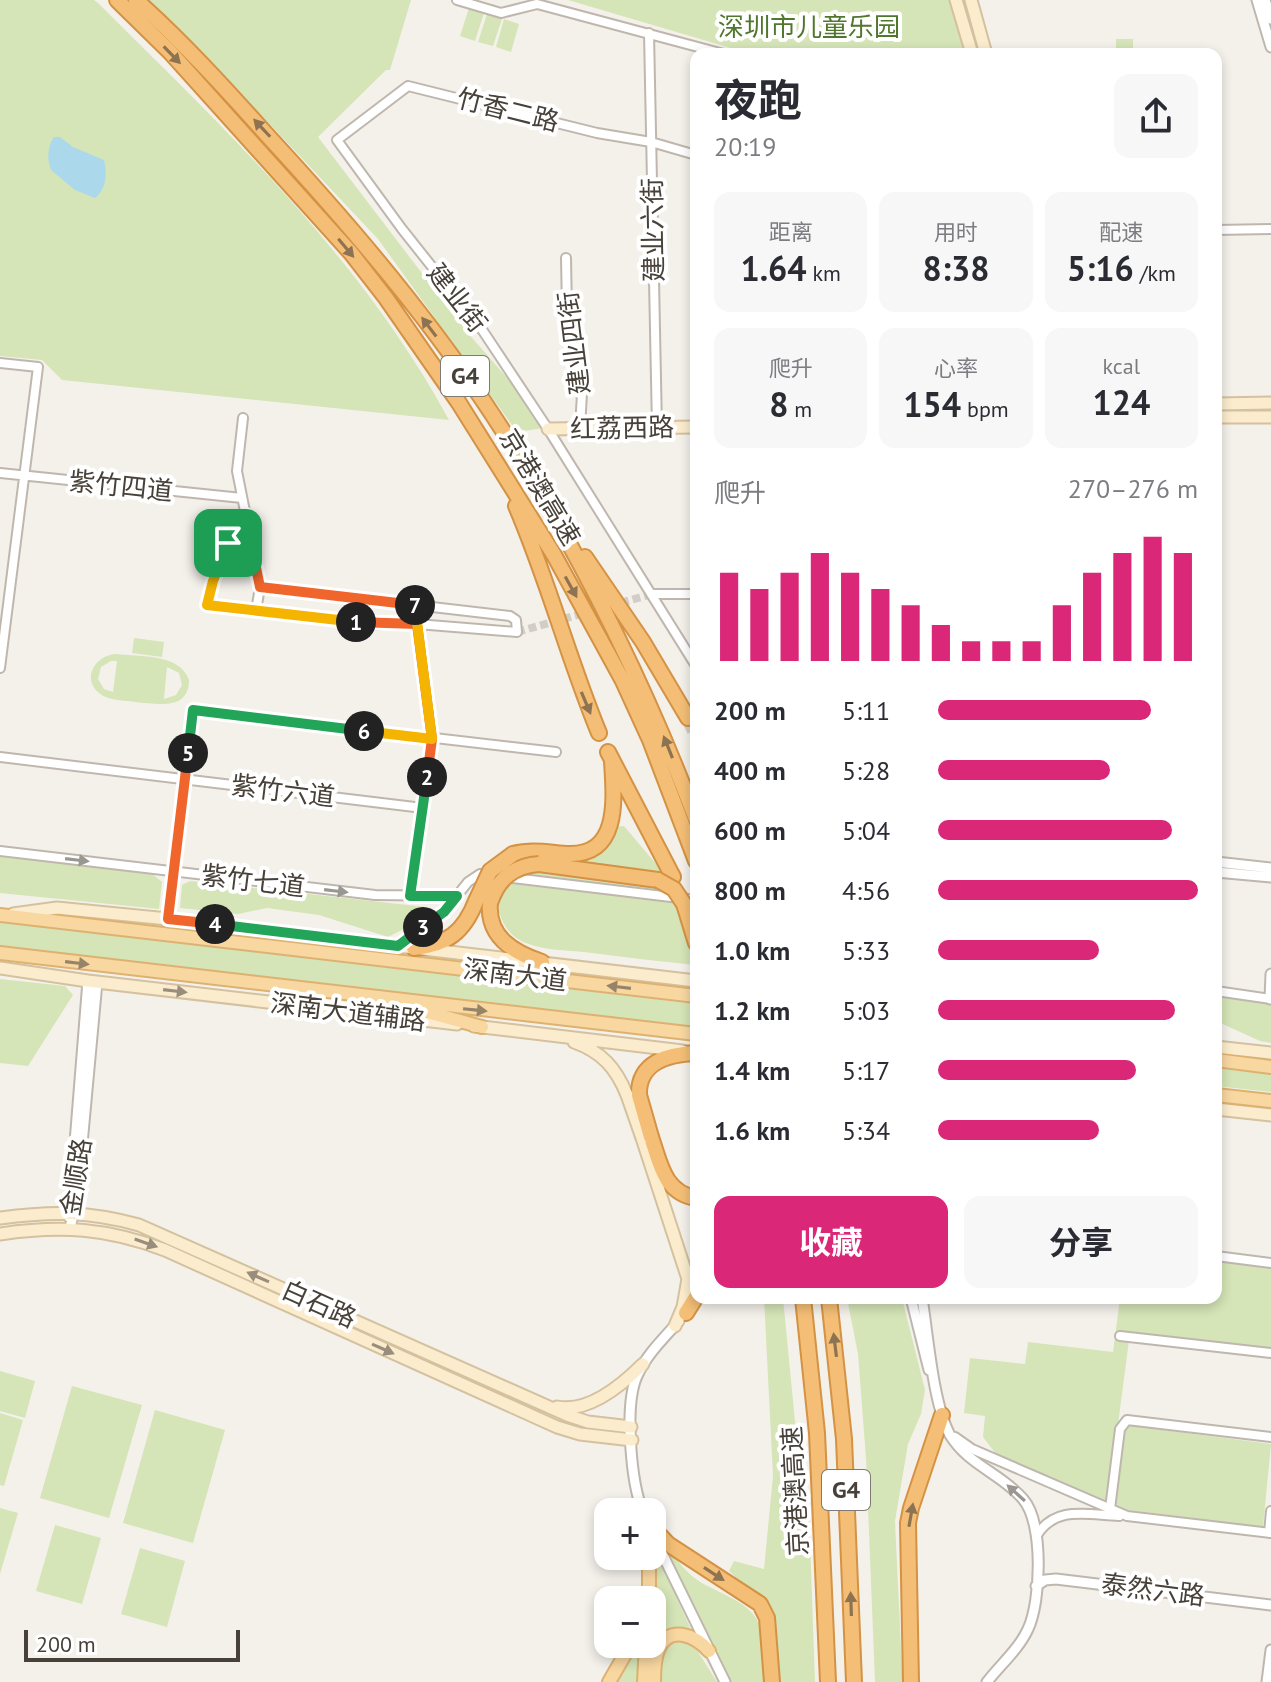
<!DOCTYPE html>
<html lang="zh">
<head>
<meta charset="utf-8">
<style>
  body { margin:0; font-family:"PT Sans","Noto Sans SC",sans-serif; background:#f7f7f7; color:#2b2b33; height:100vh; display:flex; flex-direction:column; font-size:30px; white-space:nowrap }
  * { box-sizing:border-box; margin:0 }
  p { font-size:26px; color:#7c7c81 }
  .icon { flex:none; width:44px; height:44px; fill:none; stroke:currentColor; stroke-width:2; stroke-linecap:round; stroke-linejoin:round }
  .map { position:relative; flex:1; overflow:hidden }
  .sheet { position:absolute; left:690px; top:48px; width:532px; height:1256px; display:flex; flex-direction:column; background:#fff; border-radius:16px; box-shadow:0 4px 12px #0003 }
  .sheet>* { flex:none }
  .buttons { position:absolute; left:594px; top:1498px; display:grid; gap:16px }
  .buttons a { display:grid; place-items:center; width:72px; height:72px; border-radius:16px; background:#fff; box-shadow:0 4px 12px #0003; font-size:40px }
  .scale { position:absolute; left:24px; bottom:20px; width:216px; box-sizing:border-box; padding-left:8px; border:4px solid #484139; border-top:0; font-size:22px; line-height:28px; white-space:nowrap; color:#484139; -webkit-text-stroke:6px #fff; paint-order:stroke }
  .pin { position:absolute; display:grid; place-items:center; width:68px; height:68px; color:#fff; margin:-34px; border-radius:16px; box-shadow:0 4px 12px #0006 }
  .km { position:absolute; width:40px; height:40px; margin:-20px; border-radius:50%; background:#222; color:#fff; font-size:22px; line-height:40px; text-align:center }
  .round { display:grid; place-items:center; flex:none; width:84px; height:84px; border-radius:16px; background:#f7f7f7 }
  .summary { display:flex; align-items:center; justify-content:space-between; height:136px; padding:0 24px }
  h1 { font-size:44px; font-weight:700; line-height:60px }
  .metrics { display:grid; grid-template-columns:repeat(3,1fr); gap:12px; height:136px; padding:8px 24px }
  .metrics div { display:grid; align-content:center; border-radius:16px; background:#f7f7f7; text-align:center }
  .metrics b { font-size:34px; font-weight:700 }
  .metrics small { font-size:22px; font-weight:400 }
  .metrics p { font-size:22px }
  .chart { height:224px; padding:16px 24px }
  .chart p { display:flex; justify-content:space-between }
  .chart svg { width:100%; height:144px; margin-top:8px; stroke:#db2777; stroke-width:6 }
  .primary-button { display:flex; gap:16px; margin-top:auto; padding:16px 24px }
  .primary-button a { flex:1; height:92px; border-radius:16px; background:#db2777; color:#fff; font-size:32px; font-weight:700; line-height:92px; text-align:center }
  .primary-button a+a { background:#f7f7f7; color:#2b2b33 }
  ul { padding:0 24px; list-style:none; font-size:26px }
  li { display:grid; grid-template-columns:128px 96px 1fr; align-items:center; height:60px }
  li i { height:20px; border-radius:10px; background:#db2777 }
  .map>svg:first-child { display:block }
</style>
</head>
<body>
<div class="map">
<svg width="1271" height="1682" viewBox="0 0 1271 1682">
  <rect width="100%" height="100%" fill="#f4f1eb"/>
  <!-- green -->
  <path fill="#d5e5b7" fill-rule="evenodd" d="M0 0H94L98 3C227 131 362 259 449 420L62 380 42 360 0 356Z
    M146 0H411L390 70H386L318 137 466 331 523 396 544 428 517 432 378 239 230 82Z
    M568 0H950L967 54H751Z
    M469 8 484 13 475 41 460 36Z
    M487 14 502 19 493 46 478 42Z
    M504 19 519 24 511 52 496 47Z
    M1116 39H1133V54H1116Z
    M134 638 164 642 162 657 132 653Z
    M116 654C139 657 180 653 189 680 189 711 157 704 135 702 124 700 108 701 99 693 81 678 96 655 116 654ZM111 661H117L113 692 104 689 98 679 101 667ZM167 667 179 673 182 685 176 695 164 699Z
    M624 826 667 877 562 861C592 860 604 856 615 827Z
    M0 855 151 873 162 882 159 909 0 893Z
    M538 869 657 886 676 903 695 965C658 961 621 957 584 952 563 950 536 950 518 939 499 927 490 897 509 881 517 874 528 871 538 869Z
    M190 881 426 907 415 923 388 937 319 915 267 908 238 914 180 908 182 885Z
    M0 922 696 1004V1030L0 947Z
    M0 979 65 986 73 995 28 1066 0 1063Z
    M1216 996 1271 1003V1043L1260 1041 1216 1021Z
    M1216 1068 1271 1074V1092L1216 1086Z
    M1216 1259 1271 1266V1350L1130 1333 1118 1424 1271 1444 1263 1527 1128 1510 996 1454 983 1437 985 1416 964 1413 970 1358 1025 1364 1028 1342 1113 1352 1120 1298H1216Z
    M764 1298H783L802 1493 809 1511 815 1682H779L775 1632 770 1609 729 1571 734 1561 764 1569 773 1476Z
    M847 1298H902L925 1390 921 1414 908 1444 895 1521 902 1670 908 1682H875L866 1458 858 1354Z
    M0 1371 35 1381 25 1418 0 1411Z
    M72 1386 142 1405 109 1518 40 1498Z
    M155 1410 225 1430 193 1543 123 1523Z
    M0 1413 23 1420 4 1486 0 1485Z
    M0 1508 18 1513 0 1574Z
    M55 1525 101 1538 82 1604 36 1591Z
    M140 1548 185 1561 167 1627 121 1614Z
    M670 1552C678 1561 686 1572 696 1579 714 1592 747 1600 757 1620 766 1638 763 1663 764 1682H731L667 1557Z
    M658 1557 693 1634 686 1631 651 1652 652 1558Z
    M680 1641 695 1647 717 1682H659L660 1662 665 1647Z
    M637 1644H641L639 1682H616Z"/>
  <!-- water -->
  <path fill="#acd8ec" d="M54 137H60L73 147 104 160C107 173 107 189 95 198L75 190 51 170C47 160 47 146 54 137Z"/>
  <g fill="none" stroke-linecap="round" stroke-linejoin="round">
    <!-- minor-tunnel -->
    <path stroke="#d2cec7" stroke-width="8" stroke-dasharray="8 4" stroke-linecap="butt" d="M517 632 652 594"/>
    <!-- motorway-tunnel -->
    <path stroke="#d2cec7" stroke-width="14" stroke-dasharray="14 7" stroke-linecap="butt" d="M688 718 696 735"/>
    <defs>
      <path id="minor" d="M457 0 501 13 537 4 724 54
        M649 33 657 428
        M696 155 651 142 597 133 408 86 337 140 402 229 483 331 548 429 696 666
        M1216 230 1271 229
        M566 258 567 310 580 352 583 376 580 428
        M0 363 38 367 0 668
        M243 418 237 471 260 587 256 611
        M0 473 242 498
        M246 515C227 543 215 572 207 605L379 625 417 624 517 632 516 620 510 616 260 587
        M652 594H696
        M0 757 423 808
        M0 851 375 895 457 896
        M410 896 432 739 416 615 424 607
        M168 919 193 710 556 752
        M399 945 444 912 468 882 480 874 696 900
        M1216 991 1271 999
        M1216 1256 1271 1263
        M1120 1336 1271 1353
        M955 1437 972 1449 1127 1516 1271 1533
        M1110 1509 1120 1429 1127 1420 1271 1437
        M1269 1533 1271 1511
        M1037 1535C1056 1505 1088 1515 1119 1516"/>
      <path id="tertiary" d="M1257 0 1271 47
        M1265 0 1271 19
        M1216 862 1271 868
        M1216 872 1271 877
        M1270 999 1271 974
        M69 1217 88 981
        M70 1228 77 1198 97 982
        M911 1298 929 1370
        M922 1298C928 1335 933 1404 950 1435 968 1465 1002 1474 1023 1499 1044 1523 1041 1602 1028 1629 1019 1649 1000 1665 987 1682
        M643 1512C631 1483 624 1405 637 1376 646 1355 664 1338 679 1321
        M652 1533 725 1682
        M1036 1586 1045 1580 1056 1579 1271 1605
        M1267 1682 1271 1650"/>
      <path id="secondary" d="M956 0 972 54
        M971 0 986 54
        M1216 404 1271 403
        M1216 417H1271
        M548 429 696 427
        M13 914 57 908 168 919 696 981
        M0 968 88 981 457 1024
        M474 1026 683 1051
        M574 1042C602 1052 616 1068 627 1095
        M1216 1047 1271 1053
        M1216 1109 1271 1115
        M642 1138 688 1279 683 1307 675 1326
        M0 1218C51 1211 89 1211 139 1225L567 1415 588 1422 631 1427
        M0 1234C61 1225 107 1228 165 1250L557 1427 580 1434 632 1440
        M557 1407C588 1413 622 1385 643 1364"/>
      <path id="primary" d="M0 915 696 996
        M0 953 696 1034
        M416 1009 482 1027
        M1216 1060 1271 1067
        M1216 1095 1271 1101
        M649 1600V1556
        M609 1682 631 1644
        M644 1682 646 1644
        M654 1682C654 1672 654 1660 658 1650 668 1624 695 1635 709 1651"/>
      <path id="motorway" d="M117 0 170 52 351 253 386 298 459 403 554 555 623 681 650 740 696 861
        M136 0C183 42 225 88 267 135 362 238 456 349 527 470 594 582 650 698 696 819
        M516 506C548 580 568 658 599 733
        M585 557 643 642 688 718
        M608 752 673 877
        M513 854C532 849 550 853 569 854 621 855 614 797 612 761
        M539 864 658 880
        M490 903C487 937 514 953 542 962
        M684 904 696 943
        M414 948C447 945 464 932 476 901
        M639 1095C638 1062 668 1054 696 1053
        M651 1137C660 1163 664 1193 696 1198
        M803 1298 817 1433 828 1682
        M829 1298 844 1439 854 1682
        M686 1313 696 1297
        M652 1527 668 1544 760 1604 767 1618 772 1682
        M911 1682 908 1523 911 1508 942 1415"/>
    </defs>
    <!-- minor casing -->
    <use href="#minor" stroke="#bfb7ae" stroke-width="12"/>
    <!-- tertiary casing -->
    <use href="#tertiary" stroke="#bfb7ae" stroke-width="13"/>
    <!-- secondary casing -->
    <use href="#secondary" stroke="#d4c19f" stroke-width="15"/>
    <!-- primary casing -->
    <use href="#primary" stroke="#ddb271" stroke-width="16"/>
    <!-- motorway casing -->
    <use href="#motorway" stroke="#d49245" stroke-width="18"/>
    <!-- minor -->
    <use href="#minor" stroke="#fff" stroke-width="8"/>
    <!-- tertiary -->
    <use href="#tertiary" stroke="#fff" stroke-width="9"/>
    <!-- secondary -->
    <use href="#secondary" stroke="#fbecce" stroke-width="11"/>
    <!-- primary -->
    <use href="#primary" stroke="#f8d7a1" stroke-width="12"/>
    <!-- motorway -->
    <use href="#motorway" stroke="#f4be76" stroke-width="14"/>
    <defs>
      <path id="secondary-bridge" d="M627 1095 642 1138"/>
      <path id="motorway-bridge" d="M658 880 674 889 684 904
        M476 901 490 871 513 854
        M490 903C498 879 513 866 539 864
        M639 1095 651 1137"/>
    </defs>
    <!-- secondary-bridge casing -->
    <use href="#secondary-bridge" stroke="#d4c19f" stroke-width="15" stroke-linecap="butt"/>
    <!-- motorway-bridge casing -->
    <use href="#motorway-bridge" stroke="#d49245" stroke-width="18" stroke-linecap="butt"/>
    <!-- secondary-bridge -->
    <use href="#secondary-bridge" stroke="#fbecce" stroke-width="11"/>
    <!-- motorway-bridge -->
    <use href="#motorway-bridge" stroke="#f4be76" stroke-width="14"/>
  </g>
  <!-- one-way arrows -->
  <defs><path id="oneway-solid" d="M-6-.8H1V-3.2L6.5 0L1 3.2V.8H-6Z" transform="scale(2)"/></defs>
  <g fill="#8d7351">
    <use href="#oneway-solid" transform="translate(172 55) rotate(46)"/>
    <use href="#oneway-solid" transform="translate(262 128) rotate(-133)"/>
    <use href="#oneway-solid" transform="translate(346 248) rotate(50)"/>
    <use href="#oneway-solid" transform="translate(429 327) rotate(-127)"/>
    <use href="#oneway-solid" transform="translate(571 587) rotate(61)"/>
    <use href="#oneway-solid" transform="translate(586 703) rotate(67)"/>
    <use href="#oneway-solid" transform="translate(668 747) rotate(-112)"/>
    <use href="#oneway-solid" transform="translate(835 1345) rotate(-97)"/>
    <use href="#oneway-solid" transform="translate(911 1515) rotate(-80)"/>
    <use href="#oneway-solid" transform="translate(714 1574) rotate(33)"/>
    <use href="#oneway-solid" transform="translate(851 1604) rotate(-92)"/>
  </g>
  <g fill="#9a9692">
    <use href="#oneway-solid" transform="translate(77 860) rotate(7)"/>
    <use href="#oneway-solid" transform="translate(336 891) rotate(7)"/>
    <use href="#oneway-solid" transform="translate(1016 1493) rotate(-138)"/>
  </g>
  <g fill="#978468">
    <use href="#oneway-solid" transform="translate(77 963) rotate(7)"/>
    <use href="#oneway-solid" transform="translate(619 987) rotate(-173)"/>
    <use href="#oneway-solid" transform="translate(475 1010) rotate(6)"/>
  </g>
  <g fill="#998e7c">
    <use href="#oneway-solid" transform="translate(175 991) rotate(7)"/>
    <use href="#oneway-solid" transform="translate(146 1243) rotate(19)"/>
    <use href="#oneway-solid" transform="translate(258 1277) rotate(-156)"/>
    <use href="#oneway-solid" transform="translate(383 1349) rotate(24)"/>
  </g>
  <g fill="none" stroke-linecap="round" stroke-linejoin="round">
    <defs>
      <path id="split-1" d="M228 543 213 581 207 605 356 622"/>
      <path id="split-2" d="M356 622 417 624 432 739 427 777"/>
      <path id="split-3" d="M423 927 444 912 457 896H410L427 777"/>
      <path id="split-4" d="M215 924 398 946 423 927"/>
      <path id="split-5" d="M188 753 168 919 215 924"/>
      <path id="split-6" d="M188 753 193 710 364 731"/>
      <path id="split-7" d="M364 731 432 739 416 615 425 606 415 605"/>
      <path id="split-8" d="M248 529 260 587 415 605"/>
      <path id="split-9" d="M228 543 246 515 248 529"/>
    </defs>
    <!-- split-1 casing -->
    <use href="#split-1" stroke="#fff" stroke-width="16"/>
    <!-- split-2 casing -->
    <use href="#split-2" stroke="#fff" stroke-width="16"/>
    <!-- split-3 casing -->
    <use href="#split-3" stroke="#fff" stroke-width="16"/>
    <!-- split-4 casing -->
    <use href="#split-4" stroke="#fff" stroke-width="16"/>
    <!-- split-5 casing -->
    <use href="#split-5" stroke="#fff" stroke-width="16"/>
    <!-- split-6 casing -->
    <use href="#split-6" stroke="#fff" stroke-width="16"/>
    <!-- split-7 casing -->
    <use href="#split-7" stroke="#fff" stroke-width="16"/>
    <!-- split-8 casing -->
    <use href="#split-8" stroke="#fff" stroke-width="16"/>
    <!-- split-9 casing -->
    <use href="#split-9" stroke="#fff" stroke-width="16"/>
    <!-- split-1 -->
    <use href="#split-1" stroke="#f5b400" stroke-width="10"/>
    <!-- split-2 -->
    <use href="#split-2" stroke="#f0652b" stroke-width="10"/>
    <!-- split-3 -->
    <use href="#split-3" stroke="#22a559" stroke-width="10"/>
    <!-- split-4 -->
    <use href="#split-4" stroke="#22a559" stroke-width="10"/>
    <!-- split-5 -->
    <use href="#split-5" stroke="#f0652b" stroke-width="10"/>
    <!-- split-6 -->
    <use href="#split-6" stroke="#22a559" stroke-width="10"/>
    <!-- split-7 -->
    <use href="#split-7" stroke="#f5b400" stroke-width="10"/>
    <!-- split-8 -->
    <use href="#split-8" stroke="#f0652b" stroke-width="10"/>
    <!-- split-9 -->
    <use href="#split-9" stroke="#f5b400" stroke-width="10"/>
  </g>
  <g text-anchor="middle" stroke-width="8" stroke-linejoin="round" paint-order="stroke">
    <!-- shield labels -->
    <g fill="#fff" stroke="#7f7a74" stroke-width="2">
      <rect x="441" y="356" width="48" height="40" rx="6"/>
      <rect x="822" y="1470" width="48" height="40" rx="6"/>
    </g>
    <g font-size="24" font-weight="bold" fill="#484139">
      <text x="465" y="384">G4</text>
      <text x="846" y="1498">G4</text>
    </g>
    <!-- park labels -->
    <g font-size="26" fill="#51772f" stroke="#fff">
      <text x="809" y="36">深圳市儿童乐园</text>
    </g>
    <!-- street labels -->
    <g font-size="26" fill="#484139" stroke="#fff">
      <text transform="translate(508 110) rotate(14)" y="9">竹香二路</text>
      <text transform="translate(653 230) rotate(-91)" y="9">建业六街</text>
      <text transform="translate(457 298) rotate(52)" y="9">建业街</text>
      <text transform="translate(574 343) rotate(-97)" y="9">建业四街</text>
      <text transform="translate(622 428) rotate(-1)" y="9">红荔西路</text>
      <text transform="translate(121 486) rotate(6)" y="9">紫竹四道</text>
      <text transform="translate(540 487) rotate(59)" y="9">京港澳高速</text>
      <text transform="translate(283 791) rotate(7)" y="9">紫竹六道</text>
      <text transform="translate(253 881) rotate(7)" y="9">紫竹七道</text>
      <text transform="translate(515 975) rotate(7)" y="9">深南大道</text>
      <text transform="translate(348 1012) rotate(7)" y="9">深南大道辅路</text>
      <text transform="translate(76 1177) rotate(-81)" y="9">金顺路</text>
      <text transform="translate(319 1304) rotate(24)" y="9">白石路</text>
      <text transform="translate(795 1491) rotate(-93)" y="9">京港澳高速</text>
      <text transform="translate(1153 1590) rotate(7)" y="9">泰然六路</text>
    </g>
  </g>
</svg>
<div class="buttons">
<a>+</a>
<a>−</a>
</div>
<div class="scale">200 m</div>
<div class="pin" style="left:228px;top:543px;background:#1e9e55"><svg class="icon" aria-label="arrive" viewBox="0 0 24 24"><path d="M6 21V4h12l-3 4 3 4H6"/></svg></div>
<b class="km" style="left:356px;top:622px">1</b>
<b class="km" style="left:427px;top:777px">2</b>
<b class="km" style="left:423px;top:927px">3</b>
<b class="km" style="left:215px;top:924px">4</b>
<b class="km" style="left:188px;top:753px">5</b>
<b class="km" style="left:364px;top:731px">6</b>
<b class="km" style="left:415px;top:605px">7</b>
<section class="sheet">
<div class="summary"><div><h1>夜跑</h1><p>20:19</p></div><a class="round"><svg class="icon" aria-label="share" viewBox="0 0 24 24"><path d="M12 15V3M7 8l5-5 5 5M5 13v7h14v-7"/></svg></a></div>
<div class="metrics">
<div><p>距离</p><b>1.64<small> km</small></b></div>
<div><p>用时</p><b>8:38</b></div>
<div><p>配速</p><b>5:16<small> /km</small></b></div>
</div>
<div class="metrics">
<div><p>爬升</p><b>8<small> m</small></b></div>
<div><p>心率</p><b>154<small> bpm</small></b></div>
<div><p>kcal</p><b>124</b></div>
</div>
<div class="chart"><p><span>爬升</span>270–276 m</p>
<svg viewBox="0 0 160 44" preserveAspectRatio="none"><path d="M5 44V17M15 44V22M25 44V17M35 44V11M45 44V17M55 44V22M65 44V27M75 44V33M85 44V38M95 44V38M105 44V38M115 44V27M125 44V17M135 44V11M145 44V6M155 44V11"/></svg>
</div>
<ul>
<li><b>200 m</b>5:11<i style="width:82%"></i></li>
<li><b>400 m</b>5:28<i style="width:66%"></i></li>
<li><b>600 m</b>5:04<i style="width:90%"></i></li>
<li><b>800 m</b>4:56<i style="width:100%"></i></li>
<li><b>1.0 km</b>5:33<i style="width:62%"></i></li>
<li><b>1.2 km</b>5:03<i style="width:91%"></i></li>
<li><b>1.4 km</b>5:17<i style="width:76%"></i></li>
<li><b>1.6 km</b>5:34<i style="width:62%"></i></li>
</ul>
<div class="primary-button"><a>收藏</a><a>分享</a></div>
</section>
</div>
</body>
</html>
